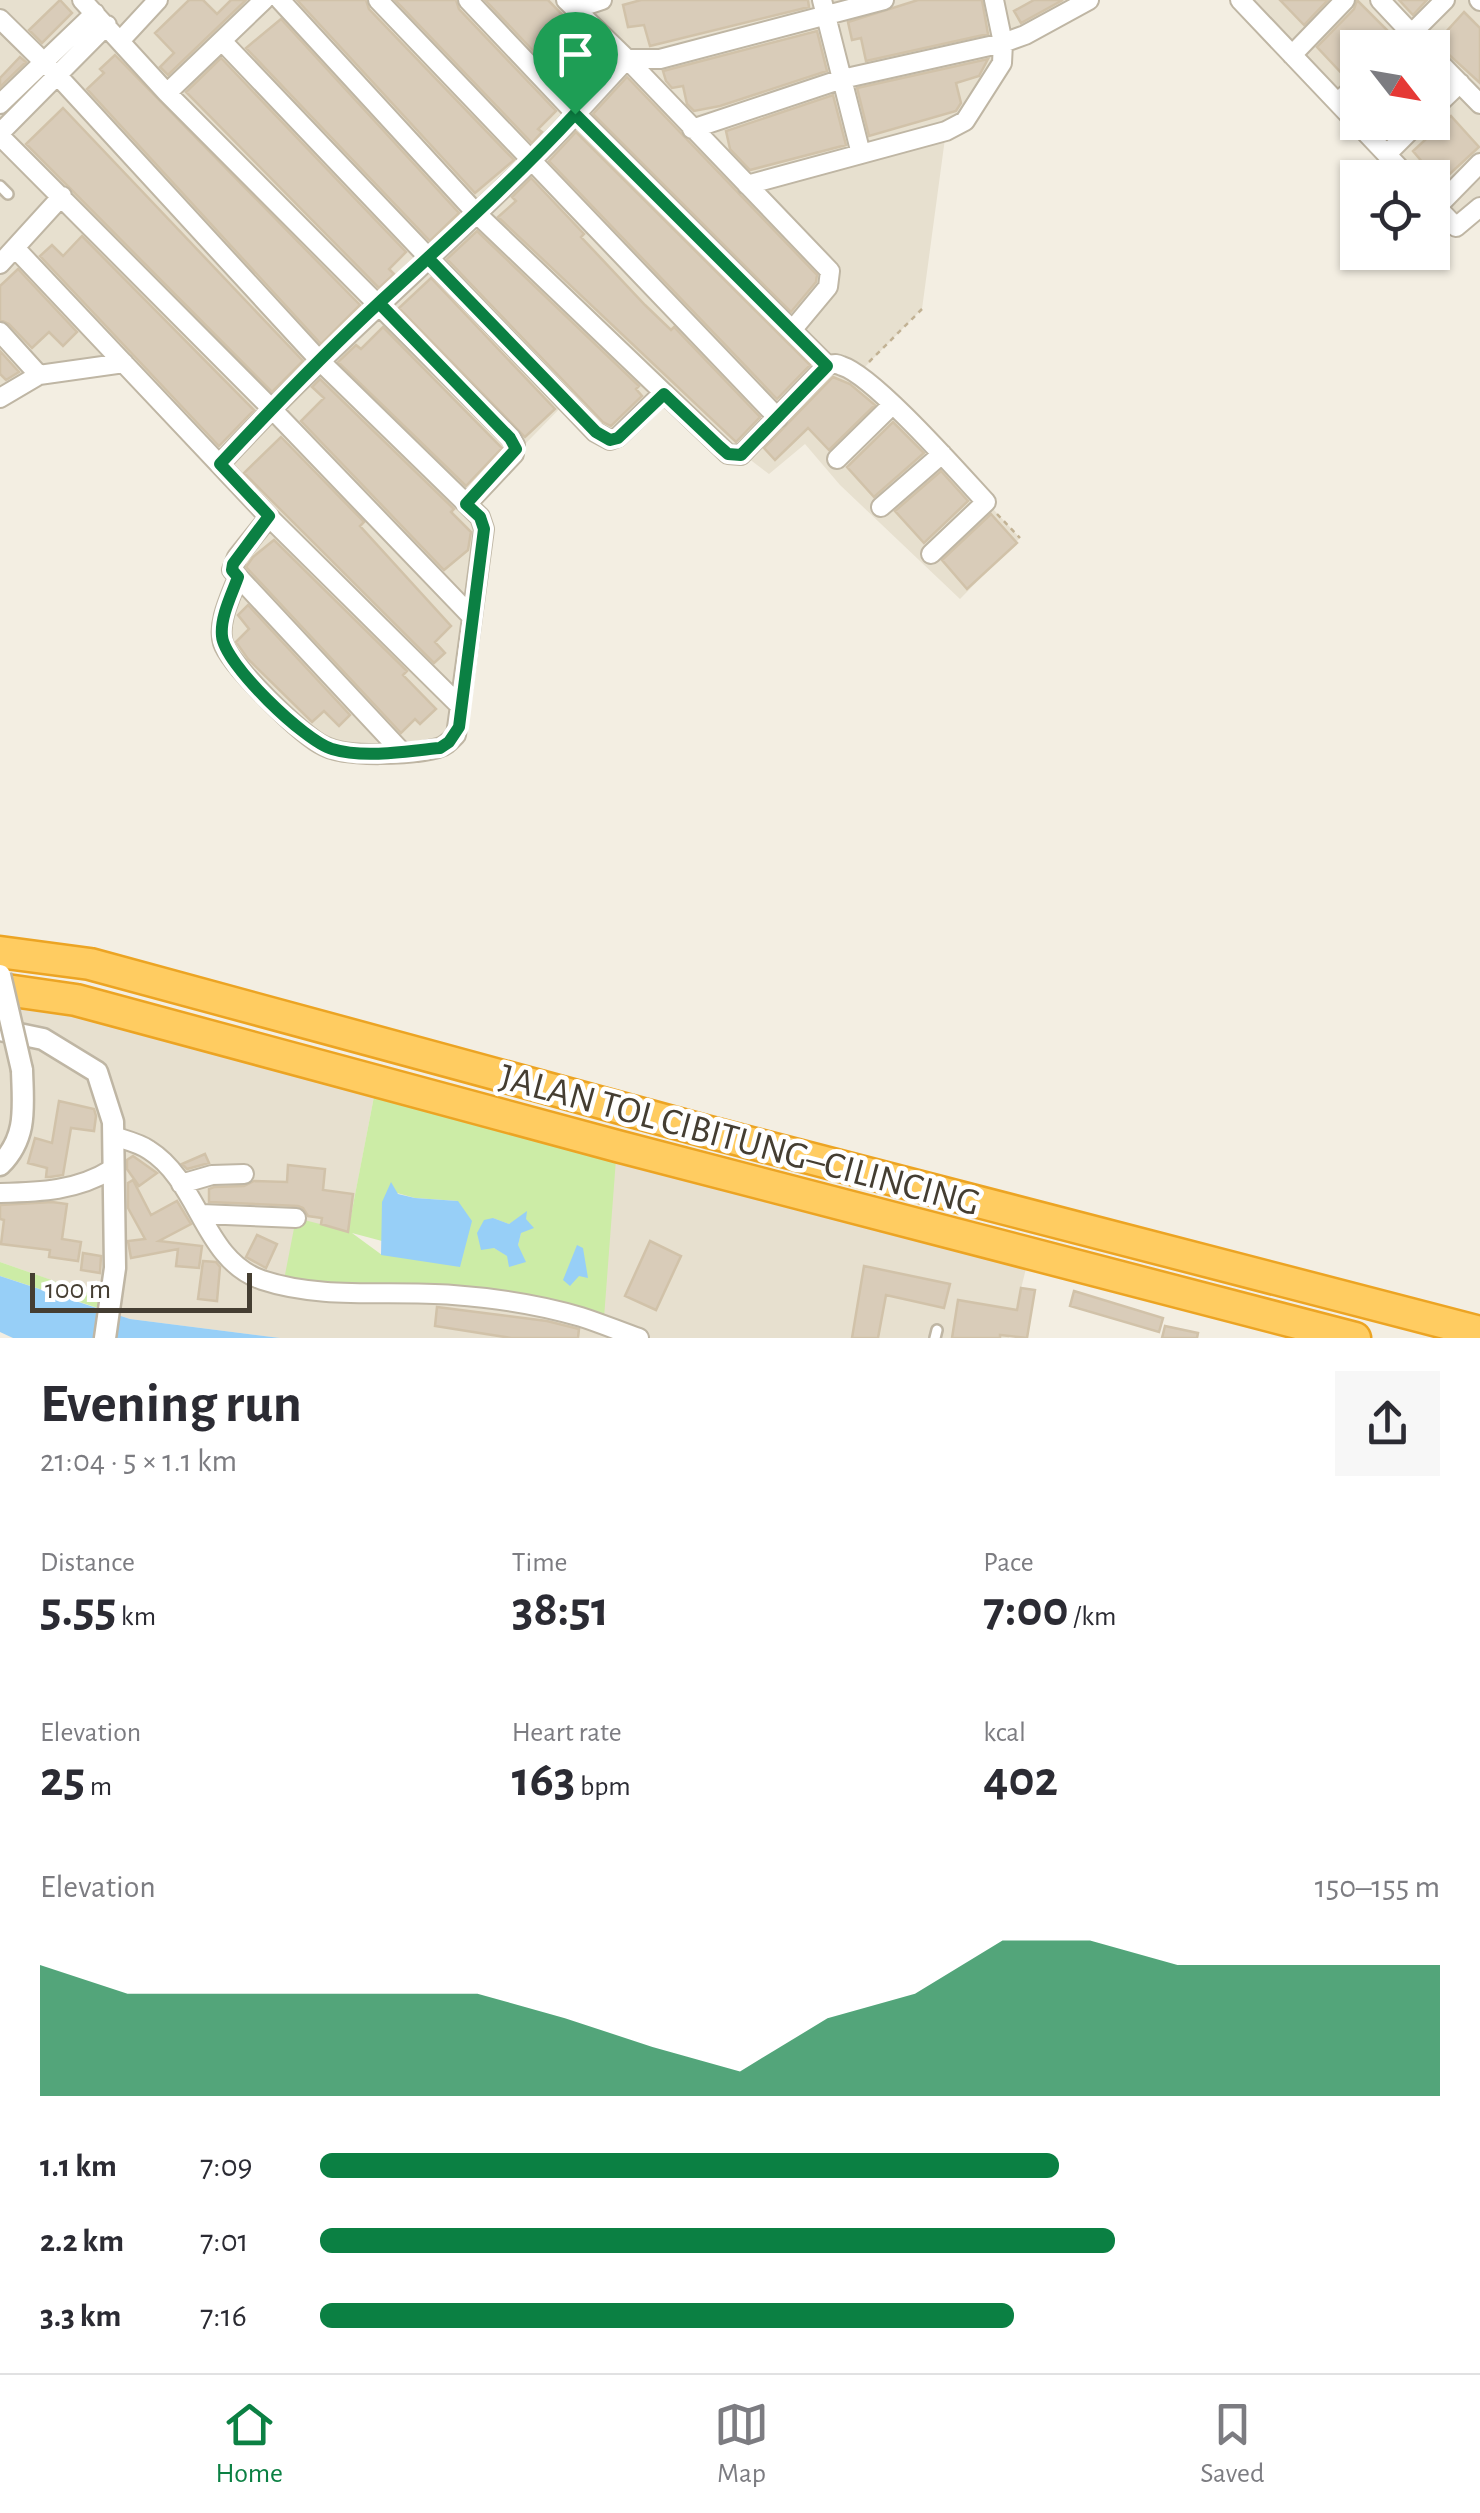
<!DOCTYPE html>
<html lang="en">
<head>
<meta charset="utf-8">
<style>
  body { margin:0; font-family:"Alegreya Sans",sans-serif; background:#f7f7f7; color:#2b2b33; height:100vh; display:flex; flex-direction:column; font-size:38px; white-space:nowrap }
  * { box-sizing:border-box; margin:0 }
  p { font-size:32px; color:#7c7c81 }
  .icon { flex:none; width:55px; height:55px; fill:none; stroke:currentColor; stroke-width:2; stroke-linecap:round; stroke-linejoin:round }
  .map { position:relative; height:1338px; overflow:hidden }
  .sheet { display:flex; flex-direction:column; background:#fff; flex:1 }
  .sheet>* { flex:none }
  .needle { width:65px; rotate:121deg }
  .fabs { position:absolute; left:1340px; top:30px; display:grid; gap:20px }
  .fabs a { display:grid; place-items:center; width:110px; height:110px; border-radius:0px; background:#fff; box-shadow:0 2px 8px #0004; font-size:50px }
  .scale { position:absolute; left:30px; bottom:25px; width:222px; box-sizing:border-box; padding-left:10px; border:5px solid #453e32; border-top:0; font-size:28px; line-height:35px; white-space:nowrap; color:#453e32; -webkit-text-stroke:8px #fff; paint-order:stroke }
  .pin { position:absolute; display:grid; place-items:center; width:85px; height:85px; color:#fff; margin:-102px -42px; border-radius:50% 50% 50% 0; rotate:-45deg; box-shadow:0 0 10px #0007 }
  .pin .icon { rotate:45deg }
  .round { display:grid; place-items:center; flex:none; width:105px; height:105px; border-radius:0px; background:#f7f7f7 }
  .headline { display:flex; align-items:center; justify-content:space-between; height:170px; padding:0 40px }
  h1 { font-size:55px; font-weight:700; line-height:75px }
  .stats { display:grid; grid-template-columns:repeat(3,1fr); gap:15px; height:170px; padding:10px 40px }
  .stats div { display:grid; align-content:center }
  .stats b { font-size:50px; font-weight:700 }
  .stats small { font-size:28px; font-weight:400 }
  .stats p { font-size:28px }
  .chart { height:280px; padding:20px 40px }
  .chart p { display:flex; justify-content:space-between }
  .chart svg { width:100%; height:180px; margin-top:10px; fill:#0b8043; opacity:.7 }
  ul { padding:0 40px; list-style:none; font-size:32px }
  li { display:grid; grid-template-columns:160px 120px 1fr; align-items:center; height:75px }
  li i { height:25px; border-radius:12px; background:#0b8043 }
  .menu { display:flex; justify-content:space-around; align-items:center; height:140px; border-top:2px solid #e1e1e2; background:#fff; font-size:28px; color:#7c7c81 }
  .menu a { display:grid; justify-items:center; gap:5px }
  .menu .on { color:#0b8043 }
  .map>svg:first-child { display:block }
</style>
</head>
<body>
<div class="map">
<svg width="1480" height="1338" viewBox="0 0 1480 1338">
  <rect width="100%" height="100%" fill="#f3eee2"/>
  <!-- residential -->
  <path fill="#e7e0cf" d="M0 0H1089L1025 35 1003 56 946 131 922 309 858 374 942 454 1020 538 960 599 840 485 805 444 769 474 664 394 618 437 566 402 467 504 480 517 459 727 436 748H326L229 656 232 570 268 517 124 363 81 368 0 398Z
    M1238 0H1480V207L1462 225 1433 202 1432 178 1409 177 1358 122H1432V48H1358V122Z
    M0 990 377 1081 348 1232 350 1293 617 1146 1030 1252 1009 1338H280L130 1319 103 1310 105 1299 0 1262Z"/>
  <!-- green -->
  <path fill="#cceca6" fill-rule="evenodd" d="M377 1081 617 1146 604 1318 283 1285 296 1218 348 1231ZM397 1193 415 1198 458 1201 382 1255 352 1233 382 1241ZM526 1213 518 1245 508 1256 494 1248 493 1218 509 1224Z
    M0 1262 106 1299 101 1309 0 1276Z"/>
  <!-- water -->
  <path fill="#97cff7" d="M391 1182 398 1194 415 1198 458 1201 472 1221 460 1267 381 1255 382 1202Z
    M527 1211 526 1219 534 1228 521 1233 518 1245 526 1262 509 1267 507 1256 494 1248 481 1250 477 1233 484 1220 493 1218 509 1224Z
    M577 1245 583 1248 588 1278 579 1276 570 1286 563 1280Z
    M0 1276 130 1319 280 1338H13L0 1332Z"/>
  <!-- building -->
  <path fill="#d9ccb9" stroke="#d1c2a9" stroke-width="2.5" d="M60 0 72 13 42 43 29 30Z
    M189 0H203L217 14 231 0H246L168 75 160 67 174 53 155 33Z
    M297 0H366L369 9 514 160 475 193Z
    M395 0H456L459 9 556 111 538 129 542 132 532 143Z
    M485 0H548L608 61 576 96Z
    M641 0H808L809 7 650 46 644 25 628 27 623 5Z
    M918 0H982L988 34 866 61 861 38 852 40 848 22Z
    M1034 0H1063L1021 23 1014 11Z
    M1280 0H1328L1304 25Z
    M1357 0 1392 35 1385 48H1358V72L1346 78 1317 47 1354 9Z
    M1399 0H1427L1413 15Z
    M1464 12 1480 28V83L1436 43Z
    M281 19 459 213 430 241 246 48Z
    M817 31 827 71 720 106 694 111 687 104 683 86 672 88 666 81 663 71Z
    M115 55 360 305 321 344 87 89 104 73 100 69Z
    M20 57 26 62 0 87V78Z
    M221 58 406 252 389 269 394 274 379 288 186 92Z
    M988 59 979 76 956 83 961 103 956 111 869 136 857 88Z
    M627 77 817 275 816 282 791 312 593 114Z
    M833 95 846 145 750 170 730 149 726 131Z
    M63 108 303 361 272 392 26 144Z
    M1451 116 1479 147 1440 183 1413 151Z
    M576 132 810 365 777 399 549 161Z
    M531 178 584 234 581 237 645 305 671 330 674 327 760 417 736 442 498 217 516 201 512 197Z
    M477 231 639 386 636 389 642 396 611 426 603 422 447 259Z
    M82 236 254 410 219 446 40 256 52 245 63 256Z
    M18 269 77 332 63 346 49 332 32 348 9 324 0 320V286Z
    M431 278 555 409 525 437 399 308Z
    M383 327 502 448 466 486 338 362 356 345 361 349Z
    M0 351 19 372 6 380 0 374Z
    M833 377 850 384 875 405 829 450 808 428 775 460 764 448Z
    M320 379 454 509 451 512 471 532 468 550 444 570 301 421 324 398 312 387Z
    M893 422 924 453 874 497 847 467Z
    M281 437 364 522 360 526 451 626 435 642 445 653 434 663 244 473Z
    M941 471 968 501 924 543 895 511Z
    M991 514 1017 543 967 589 942 560Z
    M274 540 407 671 403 675 436 709 420 724 415 719 401 733 246 567 253 557Z
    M248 605 350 715 339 726 324 711 312 722 248 659 236 642 249 629 238 615Z
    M59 1101 94 1109 96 1116 94 1131 71 1128 63 1175 50 1177H46L47 1168 28 1163 35 1138 52 1143Z
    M205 1154 209 1163 187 1169 182 1164Z
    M133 1156 157 1173 139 1186 127 1169V1160Z
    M288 1165 325 1169 323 1190 353 1194 348 1232 321 1224 322 1218 308 1216 303 1208 298 1206 209 1202V1189L214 1187 244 1186 254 1181 287 1182Z
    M133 1180 151 1215 177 1201 191 1224 159 1241 202 1246 199 1268 176 1266 178 1249 131 1258 128 1241 145 1239 128 1208V1183Z
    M52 1202 67 1204 62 1239 81 1242 78 1261 49 1257 50 1250 1 1244 4 1220 0 1219V1205Z
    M257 1235 277 1244 266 1268 246 1257Z
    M650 1241 681 1256 656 1310 625 1296Z
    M83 1253 101 1256 100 1273 81 1270Z
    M203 1261 216 1262 220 1267 217 1301 198 1299Z
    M864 1266 950 1284 944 1308 886 1295 878 1338H852Z
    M1021 1288 1035 1290 1027 1338 1000 1335V1338H952L958 1300 1017 1310Z
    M1074 1291 1163 1318 1159 1332 1070 1306Z
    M437 1307 547 1321 579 1329 578 1338H511L435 1326Z
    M1165 1326 1198 1333 1197 1338H1162Z"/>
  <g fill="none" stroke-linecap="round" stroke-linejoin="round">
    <defs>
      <path id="service" d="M0 186 8 194
        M935 1338 937 1330"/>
      <path id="minor" d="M82 0 167 93 511 438 515 445 514 454 467 504
        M280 0 477 214 728 454 741 455 827 365C835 364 835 363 842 366 874 376 960 474 986 502L931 554
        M378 0 778 418
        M468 0 575 113 827 365
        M566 0 627 59 830 271 828 287 793 329
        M822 0 861 154
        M1240 0 1409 178
        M1380 0 1425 48
        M1479 0 1480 1
        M575 9 602 0
        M0 19 58 76 321 362 480 517 484 529 456 735C450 741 446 746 438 748 412 755 347 758 324 746 302 736 230 665 223 643 217 623 231 596 238 577
        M120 41 158 0
        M222 41 595 432 610 440 618 437 663 393
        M1397 48 1445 0
        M1292 55 1345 0
        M1432 55 1480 104
        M167 93 264 0
        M1338 102 1358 84
        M0 104 95 13
        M1432 110 1460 83
        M692 129 842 79 1003 43 1025 35 1089 0
        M0 133 107 25
        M0 136 271 408 472 617
        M1387 154 1419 122
        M747 185 946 131 965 121 1002 63 1003 43 994 0
        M1432 202 1456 227 1480 207
        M1437 207 1480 163
        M16 249 269 517 460 706
        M0 264 62 196
        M0 332 39 375
        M0 398 39 375 124 363
        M837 459 891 406
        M220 464C317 358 426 265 527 165 562 131 594 94 627 59H660L884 0
        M881 507 942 454
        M269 517 237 557 232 570 401 751
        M113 1136C125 1140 139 1143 149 1150 200 1182 203 1260 262 1280 322 1300 390 1290 453 1295 494 1298 541 1305 581 1317 600 1323 619 1331 639 1338
        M181 1184 212 1175 244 1174
        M0 1193C40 1192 77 1191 112 1169
        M201 1214 296 1218"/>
      <path id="tertiary" d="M0 1030 43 1039 97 1072 113 1122 115 1268 105 1338
        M0 1165C28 1137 23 1107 22 1070"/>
      <path id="motorway" d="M0 952 90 964 705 1131 1480 1332
        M0 989 76 1000 617 1146 1355 1338"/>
    </defs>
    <!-- service casing -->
    <use href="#service" stroke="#bfb6a4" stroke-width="14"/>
    <!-- minor casing -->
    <use href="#minor" stroke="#bfb6a4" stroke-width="22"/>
    <!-- tertiary casing -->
    <use href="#tertiary" stroke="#bfb6a4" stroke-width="25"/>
    <!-- motorway casing -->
    <use href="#motorway" stroke="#eca423" stroke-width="35"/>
    <!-- path -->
    <path stroke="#c2b294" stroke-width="2.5" stroke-dasharray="5 5" stroke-linecap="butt" d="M869 362 922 309
      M997 514 1020 538"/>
    <!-- service -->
    <use href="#service" stroke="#fff" stroke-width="9"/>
    <!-- minor -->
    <use href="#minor" stroke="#fff" stroke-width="18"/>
    <!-- tertiary -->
    <use href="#tertiary" stroke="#fff" stroke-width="20"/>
    <!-- motorway -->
    <use href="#motorway" stroke="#ffcc61" stroke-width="30"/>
    <defs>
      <path id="tertiary-bridge" d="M0 975 22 1070"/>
    </defs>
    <!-- tertiary-bridge casing -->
    <use href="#tertiary-bridge" stroke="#bfb6a4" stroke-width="25" stroke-linecap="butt"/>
    <!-- tertiary-bridge -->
    <use href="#tertiary-bridge" stroke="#fff" stroke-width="20"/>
  </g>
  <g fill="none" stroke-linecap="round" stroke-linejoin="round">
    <defs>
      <path id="route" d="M575 114C514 180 448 239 382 300 326 352 272 408 220 464L269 516 233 564 232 570 238 577C232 594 220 617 222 636 224 664 306 742 332 749 365 759 406 751 440 748L449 742 459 727 484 529 480 517 466 504 516 449 510 438 379 303 428 258 596 432 610 440 618 438 664 394 720 447 728 454 741 455 827 366 575 114"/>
    </defs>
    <!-- route casing -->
    <use href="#route" stroke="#fff" stroke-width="20"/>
    <!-- route -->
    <use href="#route" stroke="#0b8043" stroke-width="12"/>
  </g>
  <g text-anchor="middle" stroke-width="9" stroke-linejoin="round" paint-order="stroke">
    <!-- street labels -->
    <g font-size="38" fill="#453e32" stroke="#fff">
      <text transform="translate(740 1139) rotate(15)" y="13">JALAN TOL CIBITUNG–CILINCING</text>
    </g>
  </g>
</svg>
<div class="fabs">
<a><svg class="needle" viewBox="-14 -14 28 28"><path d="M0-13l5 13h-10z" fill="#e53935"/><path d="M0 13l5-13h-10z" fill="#7c7c81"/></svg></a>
<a><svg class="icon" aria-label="locate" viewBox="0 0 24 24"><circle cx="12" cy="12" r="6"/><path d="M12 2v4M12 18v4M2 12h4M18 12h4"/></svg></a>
</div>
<div class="scale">100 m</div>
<div class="pin" style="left:575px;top:114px;background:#1e9e55"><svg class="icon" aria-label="arrive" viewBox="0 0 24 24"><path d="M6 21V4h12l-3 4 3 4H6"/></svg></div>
</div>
<section class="sheet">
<div class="headline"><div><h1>Evening run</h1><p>21:04 · 5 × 1.1 km</p></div><a class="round"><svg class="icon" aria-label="share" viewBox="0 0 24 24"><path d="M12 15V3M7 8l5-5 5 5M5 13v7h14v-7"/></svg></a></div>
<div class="stats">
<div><p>Distance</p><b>5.55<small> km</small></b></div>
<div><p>Time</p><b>38:51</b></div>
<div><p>Pace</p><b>7:00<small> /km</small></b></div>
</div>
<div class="stats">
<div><p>Elevation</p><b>25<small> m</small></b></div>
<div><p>Heart rate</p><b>163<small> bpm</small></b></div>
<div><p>kcal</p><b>402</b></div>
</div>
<div class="chart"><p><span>Elevation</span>150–155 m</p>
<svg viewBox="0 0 160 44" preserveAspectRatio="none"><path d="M0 44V12L10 19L20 19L30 19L40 19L50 19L60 25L70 32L80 38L90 25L100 19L110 6L120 6L130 12L140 12L150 12L160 12V44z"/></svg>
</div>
<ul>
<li><b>1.1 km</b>7:09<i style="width:66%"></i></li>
<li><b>2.2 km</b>7:01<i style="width:71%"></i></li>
<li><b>3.3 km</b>7:16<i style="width:62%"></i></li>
</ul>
</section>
<nav class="menu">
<a class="on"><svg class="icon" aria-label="home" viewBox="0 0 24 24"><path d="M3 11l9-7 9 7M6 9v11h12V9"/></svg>Home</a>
<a><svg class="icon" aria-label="map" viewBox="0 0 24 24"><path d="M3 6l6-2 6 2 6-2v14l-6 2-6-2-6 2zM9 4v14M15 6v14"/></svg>Map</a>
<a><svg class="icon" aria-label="saved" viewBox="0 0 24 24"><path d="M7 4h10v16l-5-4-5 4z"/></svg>Saved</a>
</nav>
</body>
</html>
